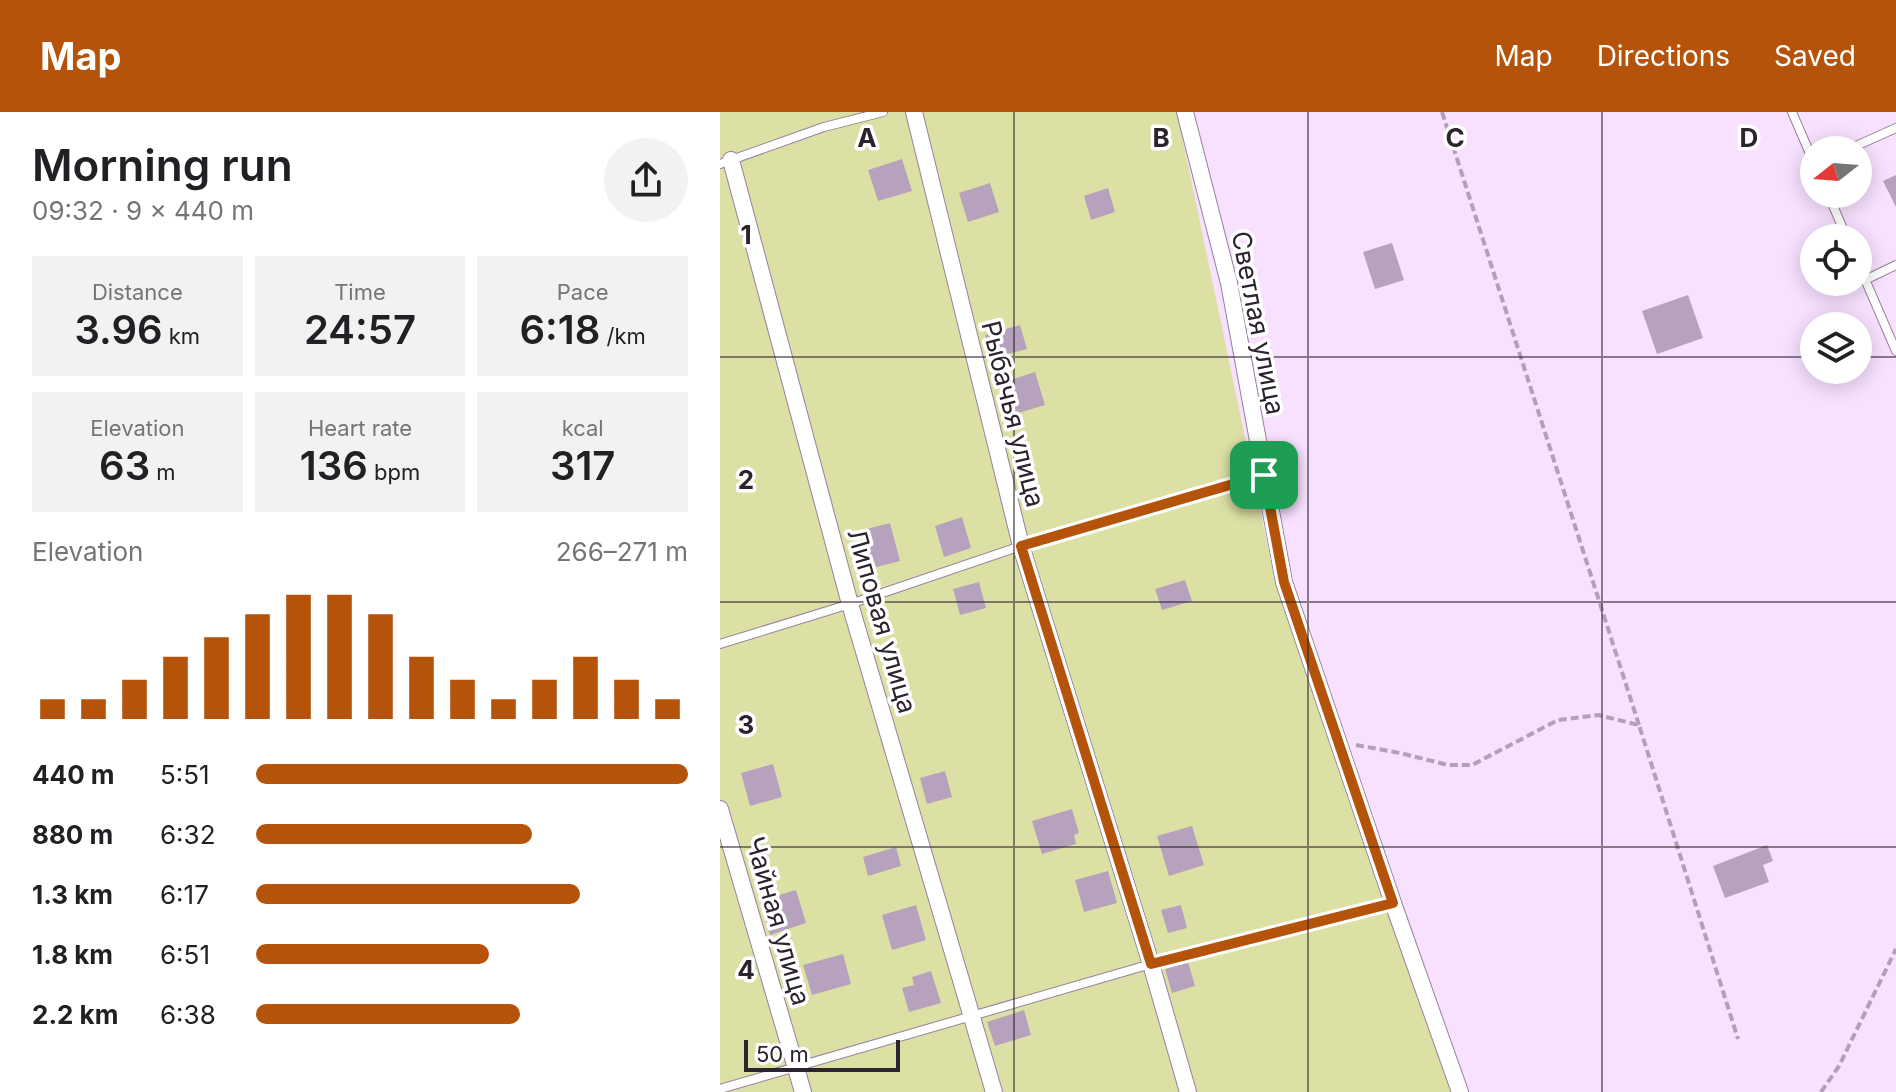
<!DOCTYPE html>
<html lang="en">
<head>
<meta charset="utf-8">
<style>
  body { margin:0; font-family:Inter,sans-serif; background:#f2f2f2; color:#202124; height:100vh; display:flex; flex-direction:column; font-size:30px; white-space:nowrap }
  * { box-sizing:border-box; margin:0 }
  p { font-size:26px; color:#757577 }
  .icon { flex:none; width:44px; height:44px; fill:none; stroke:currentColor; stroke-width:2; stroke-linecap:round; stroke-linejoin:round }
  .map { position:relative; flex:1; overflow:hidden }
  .side { display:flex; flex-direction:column; background:#fff; width:720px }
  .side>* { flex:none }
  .needle { width:52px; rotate:253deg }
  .tools { position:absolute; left:1080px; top:24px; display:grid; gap:16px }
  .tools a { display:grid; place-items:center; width:72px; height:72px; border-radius:50%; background:#fff; box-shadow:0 4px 20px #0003; font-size:40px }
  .scale { position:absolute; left:24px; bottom:20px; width:156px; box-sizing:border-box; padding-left:8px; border:4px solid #2b232e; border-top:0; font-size:22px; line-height:28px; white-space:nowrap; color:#2b232e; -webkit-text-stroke:6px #fff; paint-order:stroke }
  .pin { position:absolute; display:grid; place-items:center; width:68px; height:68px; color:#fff; margin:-34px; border-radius:16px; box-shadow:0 4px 12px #0006 }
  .round { display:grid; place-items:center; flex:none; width:84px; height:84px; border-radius:42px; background:#f2f2f2 }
  .head { display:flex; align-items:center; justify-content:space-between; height:136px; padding:0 32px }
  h1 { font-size:44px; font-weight:600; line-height:60px }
  .metrics { display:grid; grid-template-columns:repeat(3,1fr); gap:12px; height:136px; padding:8px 32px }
  .metrics div { display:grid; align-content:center; border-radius:0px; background:#f2f2f2; text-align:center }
  .metrics b { font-size:40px; font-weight:600 }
  .metrics small { font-size:22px; font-weight:400 }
  .metrics p { font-size:22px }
  .chart { height:224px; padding:16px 32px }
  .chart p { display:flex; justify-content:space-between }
  .chart svg { width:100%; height:144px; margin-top:8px; stroke:#b45309; stroke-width:6 }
  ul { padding:0 32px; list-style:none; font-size:26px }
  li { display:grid; grid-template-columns:128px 96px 1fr; align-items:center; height:60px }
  li i { height:20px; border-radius:10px; background:#b45309 }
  header { display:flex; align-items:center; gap:48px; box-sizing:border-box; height:112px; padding:0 40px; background:#b45309; color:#fff }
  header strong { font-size:38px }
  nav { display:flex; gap:44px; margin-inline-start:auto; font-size:28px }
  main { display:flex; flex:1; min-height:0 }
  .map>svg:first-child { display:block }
</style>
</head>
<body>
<header>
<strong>Map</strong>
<nav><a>Map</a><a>Directions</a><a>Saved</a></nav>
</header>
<main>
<section class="side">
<div class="head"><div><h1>Morning run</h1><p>09:32 · 9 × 440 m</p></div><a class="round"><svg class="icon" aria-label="share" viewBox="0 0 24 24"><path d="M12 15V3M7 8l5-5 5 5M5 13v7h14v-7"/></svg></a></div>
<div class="metrics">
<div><p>Distance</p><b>3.96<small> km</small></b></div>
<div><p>Time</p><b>24:57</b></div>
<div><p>Pace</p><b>6:18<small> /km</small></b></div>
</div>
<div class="metrics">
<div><p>Elevation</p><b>63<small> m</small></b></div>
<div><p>Heart rate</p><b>136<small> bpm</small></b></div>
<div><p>kcal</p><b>317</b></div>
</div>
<div class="chart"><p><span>Elevation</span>266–271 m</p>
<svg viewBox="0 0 160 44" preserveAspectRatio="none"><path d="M5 44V38M15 44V38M25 44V32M35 44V25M45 44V19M55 44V12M65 44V6M75 44V6M85 44V12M95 44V25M105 44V32M115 44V38M125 44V32M135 44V25M145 44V32M155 44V38"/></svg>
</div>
<ul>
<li><b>440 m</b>5:51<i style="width:100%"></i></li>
<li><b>880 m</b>6:32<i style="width:64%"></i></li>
<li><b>1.3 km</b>6:17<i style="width:75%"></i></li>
<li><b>1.8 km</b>6:51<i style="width:54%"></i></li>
<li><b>2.2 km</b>6:38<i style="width:61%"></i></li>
</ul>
</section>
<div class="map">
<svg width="1176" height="980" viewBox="0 0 1176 980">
  <rect width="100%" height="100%" fill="#f7e1fe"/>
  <!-- green -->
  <path fill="#dde0a4" d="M0 0H457L554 464 731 980H0Z"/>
  <!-- building -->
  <path fill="#b7a2be" d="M182 47 192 79 158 89 148 58Z
    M1176 63V95L1163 69Z
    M270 71 279 100 248 110 239 81Z
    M388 76 395 100 371 108 364 84Z
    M672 131 684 168 655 177 643 140Z
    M968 183 983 226 937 242 922 199Z
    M300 213 307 237 272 246 265 223Z
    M315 260 325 293 289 304 278 272Z
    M242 405 251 436 224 445 215 414Z
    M170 411 180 449 153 456 143 418Z
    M465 468 472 489 442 498 435 477Z
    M259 470 266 496 240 503 233 477Z
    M53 652 62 685 30 694 21 661Z
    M225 659 232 685 207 692 200 666Z
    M352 697 359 721 354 723 356 732 322 742 312 709Z
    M472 714 484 753 449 764 437 724Z
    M1047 733 1053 749 1043 753 1049 770 1005 786 993 754Z
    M176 735 181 754 148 764 143 745Z
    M388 759 397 791 364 800 355 768Z
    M76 778 86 811 50 823 44 804 54 801 49 786Z
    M196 793 206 828 172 838 162 803Z
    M461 793 467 816 448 821 441 798Z
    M123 842 131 872 92 883 83 853Z
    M468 850 475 874 452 881 445 857Z
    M211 859 221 891 189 900 182 876 194 873 192 865Z
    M304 898 311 923 275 934 267 910Z"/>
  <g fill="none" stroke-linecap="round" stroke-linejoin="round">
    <defs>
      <path id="lane" d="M1072 0 1094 51
        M1127 38 1176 16
        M0 52 104 15 163 0
        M1108 82 1127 126
        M1138 151 1176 239
        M1145 168 1176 153
        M0 532 130 492 301 434 544 363
        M0 977 431 852 673 791"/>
      <path id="street" d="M194 0 301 434 431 852 468 980
        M465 0 509 171 564 470 673 791 740 980
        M11 48 130 492 274 980
        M0 697 83 980"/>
    </defs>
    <!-- lane casing -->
    <use href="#lane" stroke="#96819c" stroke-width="10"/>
    <!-- street casing -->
    <use href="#street" stroke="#96819c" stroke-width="18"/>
    <!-- path -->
    <path stroke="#b1a0b6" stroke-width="4" stroke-dasharray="8 4" stroke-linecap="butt" d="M722 0 919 613
      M636 633 680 641 728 653H752L838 608 878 603 919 613 1018 927
      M1101 980 1119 954 1176 837"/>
    <!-- lane -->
    <use href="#lane" stroke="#fff" stroke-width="8"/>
    <!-- street -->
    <use href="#street" stroke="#fff" stroke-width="16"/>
  </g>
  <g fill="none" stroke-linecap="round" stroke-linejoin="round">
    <defs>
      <path id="route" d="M544 363 564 470 673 791 431 852 301 434Z"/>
    </defs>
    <!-- route casing -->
    <use href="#route" stroke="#fff" stroke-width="16"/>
    <!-- route -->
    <use href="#route" stroke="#b45309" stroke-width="10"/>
  </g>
  <!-- grid -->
  <path fill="none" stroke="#2b232e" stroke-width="2" stroke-opacity="0.55" d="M294 0V980M588 0V980M882 0V980M0 245H1094M1138 245H1176M0 490H1176M0 735H1176"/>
  <g text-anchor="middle" stroke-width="7" stroke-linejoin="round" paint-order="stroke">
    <!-- street labels -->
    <g font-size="26" fill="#2b232e" stroke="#fff">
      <text transform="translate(538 211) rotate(79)" y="9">Светлая улица</text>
      <text transform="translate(293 302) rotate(76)" y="9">Рыбачья улица</text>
      <text transform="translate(162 509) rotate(74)" y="9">Липовая улица</text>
      <text transform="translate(58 809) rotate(74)" y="9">Чайная улица</text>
    </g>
  </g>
  <g font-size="26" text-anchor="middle" font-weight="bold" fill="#2b232e" stroke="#fff" stroke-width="7" stroke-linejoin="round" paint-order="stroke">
    <text x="147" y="35">A</text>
    <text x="441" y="35">B</text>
    <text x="735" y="35">C</text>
    <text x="1029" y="35">D</text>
    <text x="26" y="132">1</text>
    <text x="26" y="377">2</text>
    <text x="26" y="622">3</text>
    <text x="26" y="867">4</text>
  </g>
</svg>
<div class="tools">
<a><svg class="needle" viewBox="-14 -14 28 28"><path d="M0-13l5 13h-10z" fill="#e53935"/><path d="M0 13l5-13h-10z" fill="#757577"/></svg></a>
<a><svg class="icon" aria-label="locate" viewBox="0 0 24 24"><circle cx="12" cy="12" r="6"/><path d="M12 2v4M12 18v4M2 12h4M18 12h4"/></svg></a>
<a><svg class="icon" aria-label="layers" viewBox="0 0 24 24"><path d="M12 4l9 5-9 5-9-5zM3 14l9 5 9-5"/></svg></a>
</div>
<div class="scale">50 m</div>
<div class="pin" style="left:544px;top:363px;background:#1e9e55"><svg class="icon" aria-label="arrive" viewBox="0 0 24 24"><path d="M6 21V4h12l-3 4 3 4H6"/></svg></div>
</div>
</main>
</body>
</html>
